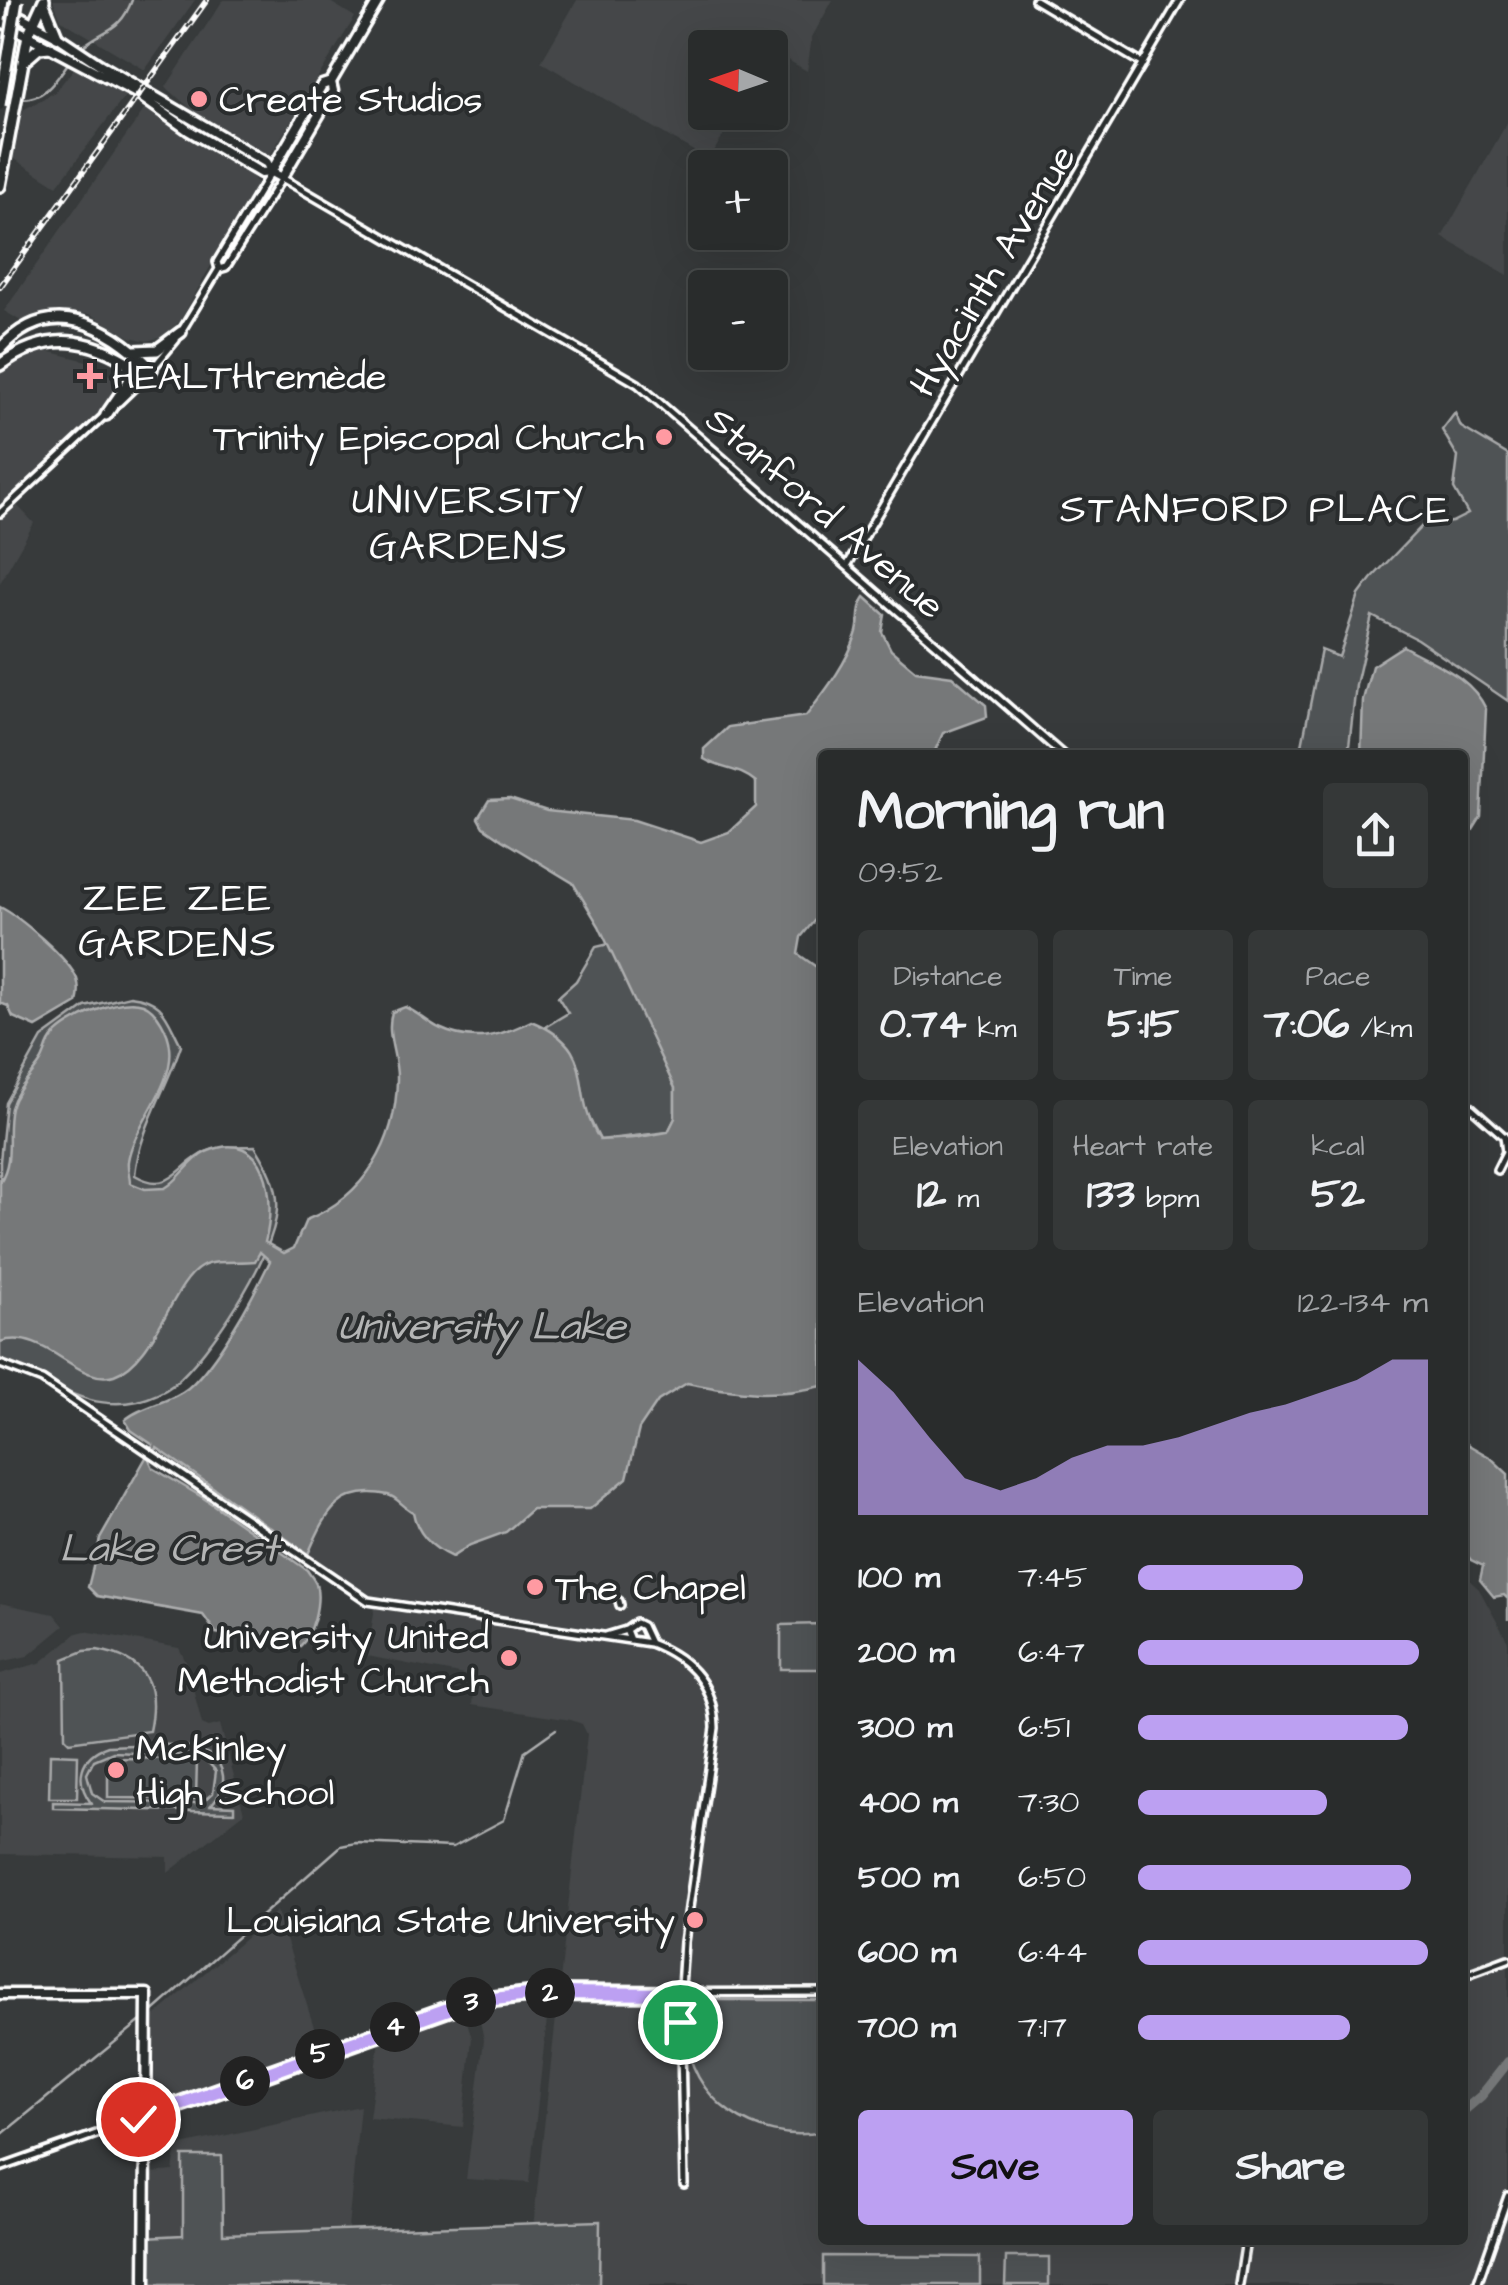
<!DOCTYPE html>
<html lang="en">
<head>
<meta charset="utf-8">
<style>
  body { margin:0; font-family:"Architects Daughter",sans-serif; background:#353838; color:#f1f3f6; height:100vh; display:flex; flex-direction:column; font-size:38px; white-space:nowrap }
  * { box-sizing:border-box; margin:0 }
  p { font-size:32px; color:#a5a7a9 }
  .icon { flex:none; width:55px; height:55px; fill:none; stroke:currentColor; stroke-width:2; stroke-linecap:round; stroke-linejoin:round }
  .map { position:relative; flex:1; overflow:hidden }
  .drawer { position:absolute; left:818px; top:750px; width:650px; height:1495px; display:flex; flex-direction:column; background:#292c2c; border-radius:10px; box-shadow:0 10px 40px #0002,0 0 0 2px #454848 }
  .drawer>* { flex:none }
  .needle { width:65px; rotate:272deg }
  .tools { position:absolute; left:688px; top:30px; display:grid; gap:20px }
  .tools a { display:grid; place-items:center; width:100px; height:100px; border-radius:10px; background:#292c2c; box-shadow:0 10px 40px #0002,0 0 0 2px #454848; font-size:50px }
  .pin { position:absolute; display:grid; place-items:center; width:85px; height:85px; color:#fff; margin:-42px; border:5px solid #fff; border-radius:50%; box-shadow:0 2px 10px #0007 }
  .km { position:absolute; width:50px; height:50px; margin:-25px; border-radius:50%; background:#222; color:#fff; font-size:28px; line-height:50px; text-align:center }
  .round { display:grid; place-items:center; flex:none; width:105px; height:105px; border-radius:10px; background:#353838 }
  .summary { display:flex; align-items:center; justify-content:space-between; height:170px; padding:0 40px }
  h1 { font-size:55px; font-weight:700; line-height:75px }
  .figures { display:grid; grid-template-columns:repeat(3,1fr); gap:15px; height:170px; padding:10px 40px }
  .figures div { display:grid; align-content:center; border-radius:10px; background:#353838; text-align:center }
  .figures b { font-size:42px; font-weight:700 }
  .figures small { font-size:28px; font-weight:400 }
  .figures p { font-size:28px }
  .chart { height:280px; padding:20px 40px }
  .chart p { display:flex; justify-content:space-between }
  .chart svg { width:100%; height:180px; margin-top:10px; fill:#bca0f2; opacity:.7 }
  .button { display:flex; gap:20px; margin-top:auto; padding:20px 40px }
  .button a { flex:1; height:115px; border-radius:10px; background:#bca0f2; color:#111; font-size:40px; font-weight:700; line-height:115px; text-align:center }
  .button a+a { background:#353838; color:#f1f3f6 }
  ul { padding:0 40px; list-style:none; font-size:32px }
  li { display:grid; grid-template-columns:160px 120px 1fr; align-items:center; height:75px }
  li i { height:25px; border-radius:12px; background:#bca0f2 }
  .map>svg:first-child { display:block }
</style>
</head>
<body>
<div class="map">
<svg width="1508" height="2285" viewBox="0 0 1508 2285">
  <rect width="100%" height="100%" fill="#373a3b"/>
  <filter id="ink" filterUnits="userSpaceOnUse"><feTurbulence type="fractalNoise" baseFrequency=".01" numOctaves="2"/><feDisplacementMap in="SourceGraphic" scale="20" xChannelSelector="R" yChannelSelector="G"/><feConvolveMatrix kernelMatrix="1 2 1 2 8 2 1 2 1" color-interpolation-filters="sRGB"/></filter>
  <g filter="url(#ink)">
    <!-- built -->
    <path fill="#444748" d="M53 0H195L145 70 61 20Z
      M223 0H327L355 17 269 157 212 128 166 87Z
      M577 0H833L812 37 807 71 772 51 770 53V48H705V112L736 113 709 160 541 62Z
      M76 66 126 95 57 186 13 158 23 110 55 92Z
      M146 107 252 176 257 183 180 321 162 337 147 341 130 337 90 314 33 315 26 324 4 311Z
      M1508 121V275L1442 237Z
      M0 348 43 350 95 363 123 386 17 505 34 523 0 583Z
      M688 1383 748 1395H774L822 1386V2240H1462L1463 1574 1479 1589 1508 1642V2285H151L150 2173 173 2171 177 2146 360 2106 346 2249 528 2273 587 1734 582 1724 571 1720 472 1705 474 1677 367 1656 374 1613 372 1597 308 1554 326 1515 337 1501 357 1495 391 1494 413 1512 452 1557 470 1545 506 1532 532 1509H590L658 1401Z
      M0 1603 54 1614 64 1626 28 1656 0 1662Z
      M85 1631 179 1648 187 1664 202 1724 209 1727 220 1724 244 1813 168 1873V1857L0 1854V1674L40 1663 77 1633Z
      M277 1911 320 2046 153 2105 151 2019Z
      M517 2000 549 2001 529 2183 466 2179 484 2040 478 2012Z
      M463 2009 472 2038 463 2127 369 2118 379 2040Z"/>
    <!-- green -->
    <path fill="#505354" stroke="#a8a9aa" stroke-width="2.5" fill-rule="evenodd" d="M1455 413 1461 427 1508 455V701L1417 639 1372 616 1356 685 1348 755H1300L1321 650 1339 657 1359 595 1371 579 1422 526 1452 522 1468 514 1454 489 1458 457 1442 430Z
      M609 944 675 1088V1118L668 1132 600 1140 545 1027 568 1013 558 997 576 981 596 947Z
      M130 996C165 1000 166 1017 181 1045 167 1088 139 1131 135 1175 171 1196 177 1165 206 1152 222 1145 238 1147 255 1146 267 1165 279 1186 277 1210 274 1257 209 1355 173 1385 164 1392 149 1398 138 1401 85 1413 47 1377 0 1364V1161L6 1103 42 1038 85 1007Z
      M822 1624V1669H781V1625Z
      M97 1650C146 1658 159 1685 149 1731L69 1742 65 1738 64 1659 84 1651Z
      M108 1746C140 1746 218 1734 223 1776 224 1788 219 1796 211 1805L234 1806V1812L53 1808V1802L91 1803C74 1780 80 1755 108 1746ZM113 1752 202 1756 216 1771 213 1793 201 1803 105 1802 92 1793 87 1774 94 1760Z
      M50 1754 78 1755 77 1798H49Z
      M108 1758 197 1759 196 1799 108 1798Z
      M688 2000H822V2132C757 2145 687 2100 686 2030 686 2020 685 2009 688 2000Z
      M183 2156H222L223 2234 600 2221 599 2285H145V2237L183 2235Z
      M823 2256 980 2257V2285H823Z
      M1006 2257H1049V2285H1005Z"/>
    <!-- water -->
    <path fill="#767879" stroke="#adaeaf" stroke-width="2.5" d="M865 597 885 615 882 632 891 650 916 671 952 676 986 705 987 717 943 733 933 755H822V911L801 937 798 954 822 971V1386C772 1398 738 1393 687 1383L658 1401 639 1429 627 1478 590 1509H532L506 1532 470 1545 452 1557C432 1548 417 1534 413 1512 404 1508 397 1497 388 1495 337 1484 325 1517 308 1554L157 1448 149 1459 153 1468 202 1497 307 1570C310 1575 314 1579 316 1584 321 1601 313 1636 299 1647L216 1633 203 1615 97 1596 88 1587 100 1539 153 1445 131 1430 125 1420C140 1406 170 1403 188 1388 218 1362 253 1297 270 1261L260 1252 255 1261C239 1263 214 1259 201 1267 172 1283 155 1361 114 1375 78 1387 46 1327 0 1342V1182C15 1158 5 1134 11 1108 16 1090 30 1078 40 1063 46 1055 46 1044 53 1037 68 1019 120 996 143 1004 157 1009 169 1033 170 1047 175 1085 133 1127 128 1161 127 1167 130 1177 130 1183L145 1189 165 1188C181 1179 189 1160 206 1152 268 1125 277 1200 265 1242L284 1253 294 1248 306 1220C365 1196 396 1143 397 1080 398 1056 385 1036 392 1012L405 1007C417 1012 427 1022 439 1028 473 1044 499 1037 531 1021 602 1050 567 1089 600 1140L634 1138 668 1132 675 1118V1088L599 926 573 883 502 840 483 827 478 818 489 800 510 799 547 811 634 820 701 842 729 832 756 807V782C738 767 724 771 704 759V749L728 727 806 716C825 691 846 665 856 635 861 622 856 608 865 597Z
      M1403 646C1434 664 1470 675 1486 709L1481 817 1473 830 1463 833 1462 755H1361L1363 700 1372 666Z
      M0 907C20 917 69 959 77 979 80 988 79 995 77 1003L36 1027 13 1017 8 1006 0 1003Z
      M1467 1444 1491 1458 1508 1474V1620V1599L1504 1595 1494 1597 1480 1580 1483 1566 1471 1560 1463 1550 1462 1446Z"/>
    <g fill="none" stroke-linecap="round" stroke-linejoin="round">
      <!-- stream -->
      <path stroke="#adaeaf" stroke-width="2.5" d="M21 99C54 99 61 66 81 48 104 28 120 33 132 0
        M149 2015 341 1846 356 1843 453 1847 504 1820 525 1751 556 1729
        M0 2136 142 2020"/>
      <!-- river -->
      <path stroke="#767879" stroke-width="10" d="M1462 2112 1481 2096 1508 2062"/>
      <defs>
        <path id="minor" d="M1035 0 1143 64
          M219 269 226 267 282 178 638 384 1063 755
          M182 330 219 269 217 262 271 172
          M119 402 147 375 176 340
          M0 513 104 416
          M847 566 1180 0
          M1462 1099 1508 1140
          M1497 1170 1506 1152 1504 1136
          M0 1364 42 1380 368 1601 650 1643C689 1658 714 1684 715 1728L684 1942 680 2003 684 2184
          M619 1601 620 1605
          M606 1636 626 1630
          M630 1640 626 1630 636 1623 642 1626 650 1643
          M1462 1976 1508 1959
          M0 2168 468 2003 546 1993 822 1992
          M1239 2285 1246 2240
          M1477 2285 1508 2196"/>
        <path id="major" d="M0 6 57 36 99 64 267 163 271 172
          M0 21 136 93 188 130 261 173 271 172 282 178 333 91 331 82
          M271 172 322 85 331 82 379 0
          M0 1994H147L145 2285"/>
        <path id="highway" d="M44 4 57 36
          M24 61 39 48 50 47
          M0 186 28 35 44 0
          M0 349C50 293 109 325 152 369
          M135 351 157 350 181 332
          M0 365C53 326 98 340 147 375
          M106 415 130 380 127 362"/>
      </defs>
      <!-- minor casing -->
      <use href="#minor" stroke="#fff" stroke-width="12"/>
      <!-- major casing -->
      <use href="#major" stroke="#fff" stroke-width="15"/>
      <!-- highway casing -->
      <use href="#highway" stroke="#fff" stroke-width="16"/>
      <!-- minor -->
      <use href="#minor" stroke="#2a2d2e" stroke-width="5"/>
      <!-- major -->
      <use href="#major" stroke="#2a2d2e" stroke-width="8"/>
      <!-- highway -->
      <use href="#highway" stroke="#2a2d2e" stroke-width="9"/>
      <defs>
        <path id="rail" d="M0 287 207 0"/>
      </defs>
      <!-- rail casing -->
      <use href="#rail" stroke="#fff" stroke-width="6"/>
      <!-- rail -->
      <use href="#rail" stroke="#2a2d2e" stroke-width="2.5" stroke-dasharray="8" stroke-linecap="butt"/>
      <defs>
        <path id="highway-bridge" d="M0 20 3 0
          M0 105 17 0"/>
      </defs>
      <!-- highway-bridge casing -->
      <use href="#highway-bridge" stroke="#fff" stroke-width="16" stroke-linecap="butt"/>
      <!-- highway-bridge -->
      <use href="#highway-bridge" stroke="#2a2d2e" stroke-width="9"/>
    </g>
  </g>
  <g fill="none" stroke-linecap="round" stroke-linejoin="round" filter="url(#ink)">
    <defs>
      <path id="route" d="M138 2119 468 2002 546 1993 681 1994 680 2022"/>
    </defs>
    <!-- route casing -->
    <use href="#route" stroke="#fff" stroke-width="20"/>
    <!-- route -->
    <use href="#route" stroke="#bca0f2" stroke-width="12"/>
  </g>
  <!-- markers -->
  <g fill="#ff9aa2" stroke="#2a2d2e" stroke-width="4">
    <circle cx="199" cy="99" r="10"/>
    <path d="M85 361h10v10h10v10h-10v10h-10v-10h-10v-10h10z"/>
    <circle cx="664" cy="437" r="10"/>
    <circle cx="535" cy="1587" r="10"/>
    <circle cx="509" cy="1658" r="10"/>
    <circle cx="116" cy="1770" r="10"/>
    <circle cx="695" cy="1920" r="10"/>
  </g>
  <g text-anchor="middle" stroke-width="8" stroke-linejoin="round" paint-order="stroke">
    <!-- poi labels -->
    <g font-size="38" fill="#fff" stroke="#2a2d2e" text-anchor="start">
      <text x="219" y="112">Create Studios</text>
      <text x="112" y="389">HEALTHremède</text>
      <text x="644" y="450" text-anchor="end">Trinity Episcopal Church</text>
      <text x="555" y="1600">The Chapel</text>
      <text x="489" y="1649" text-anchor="end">University United<tspan x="489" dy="44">Methodist Church</tspan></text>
      <text x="136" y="1761">McKinley<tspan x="136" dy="44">High School</tspan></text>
      <text x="675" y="1933" text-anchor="end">Louisiana State University</text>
    </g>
    <!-- street labels -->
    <g font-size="38" fill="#fff" stroke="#2a2d2e">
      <text transform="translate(992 270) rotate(-59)" y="13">Hyacinth Avenue</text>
      <text transform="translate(826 512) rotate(41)" y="13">Stanford Avenue</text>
    </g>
    <!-- neighbourhood labels -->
    <g font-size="40" letter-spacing="2.5" fill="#fff" stroke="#2a2d2e">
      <text x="469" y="513">UNIVERSITY<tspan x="469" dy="46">GARDENS</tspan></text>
      <text x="1256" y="522">STANFORD PLACE</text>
      <text x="178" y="910">ZEE ZEE<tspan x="178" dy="46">GARDENS</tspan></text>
    </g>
    <!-- water labels -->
    <g font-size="40" font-style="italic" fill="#b4b5b5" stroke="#2a2d2e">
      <text x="482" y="1339">University Lake</text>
      <text x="169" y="1561">Lake Crest</text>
    </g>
  </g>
</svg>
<div class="tools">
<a><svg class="needle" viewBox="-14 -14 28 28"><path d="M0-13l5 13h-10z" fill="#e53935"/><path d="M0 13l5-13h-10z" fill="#a5a7a9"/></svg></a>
<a>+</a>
<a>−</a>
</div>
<div class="pin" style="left:680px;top:2022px;background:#1e9e55"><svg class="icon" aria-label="arrive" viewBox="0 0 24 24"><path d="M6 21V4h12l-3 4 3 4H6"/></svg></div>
<div class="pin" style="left:138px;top:2119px;background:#d93025"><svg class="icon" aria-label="check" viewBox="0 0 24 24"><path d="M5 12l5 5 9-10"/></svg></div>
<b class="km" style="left:550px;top:1993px">2</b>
<b class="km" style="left:471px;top:2002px">3</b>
<b class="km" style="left:395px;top:2027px">4</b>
<b class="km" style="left:320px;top:2054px">5</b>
<b class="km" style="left:245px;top:2081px">6</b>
<section class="drawer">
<div class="summary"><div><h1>Morning run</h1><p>09:52</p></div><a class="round"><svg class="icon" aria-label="share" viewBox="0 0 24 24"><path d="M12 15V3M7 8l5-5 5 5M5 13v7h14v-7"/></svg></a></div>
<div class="figures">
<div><p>Distance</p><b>0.74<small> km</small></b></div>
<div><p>Time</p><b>5:15</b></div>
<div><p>Pace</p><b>7:06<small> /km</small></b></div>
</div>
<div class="figures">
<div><p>Elevation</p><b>12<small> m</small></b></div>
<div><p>Heart rate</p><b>133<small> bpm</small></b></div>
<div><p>kcal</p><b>52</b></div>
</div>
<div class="chart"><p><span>Elevation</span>122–134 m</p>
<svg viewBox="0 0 160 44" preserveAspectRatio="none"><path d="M0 44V6L10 14L20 25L30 35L40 38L50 35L60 30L70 27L80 27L90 25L100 22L110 19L120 17L130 14L140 11L150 6L160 6V44z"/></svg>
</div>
<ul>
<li><b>100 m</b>7:45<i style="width:57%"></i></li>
<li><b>200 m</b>6:47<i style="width:97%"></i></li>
<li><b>300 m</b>6:51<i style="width:93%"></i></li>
<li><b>400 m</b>7:30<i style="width:65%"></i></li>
<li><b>500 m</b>6:50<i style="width:94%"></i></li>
<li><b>600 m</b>6:44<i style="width:100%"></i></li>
<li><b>700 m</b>7:17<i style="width:73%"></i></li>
</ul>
<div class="button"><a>Save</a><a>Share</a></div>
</section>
</div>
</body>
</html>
